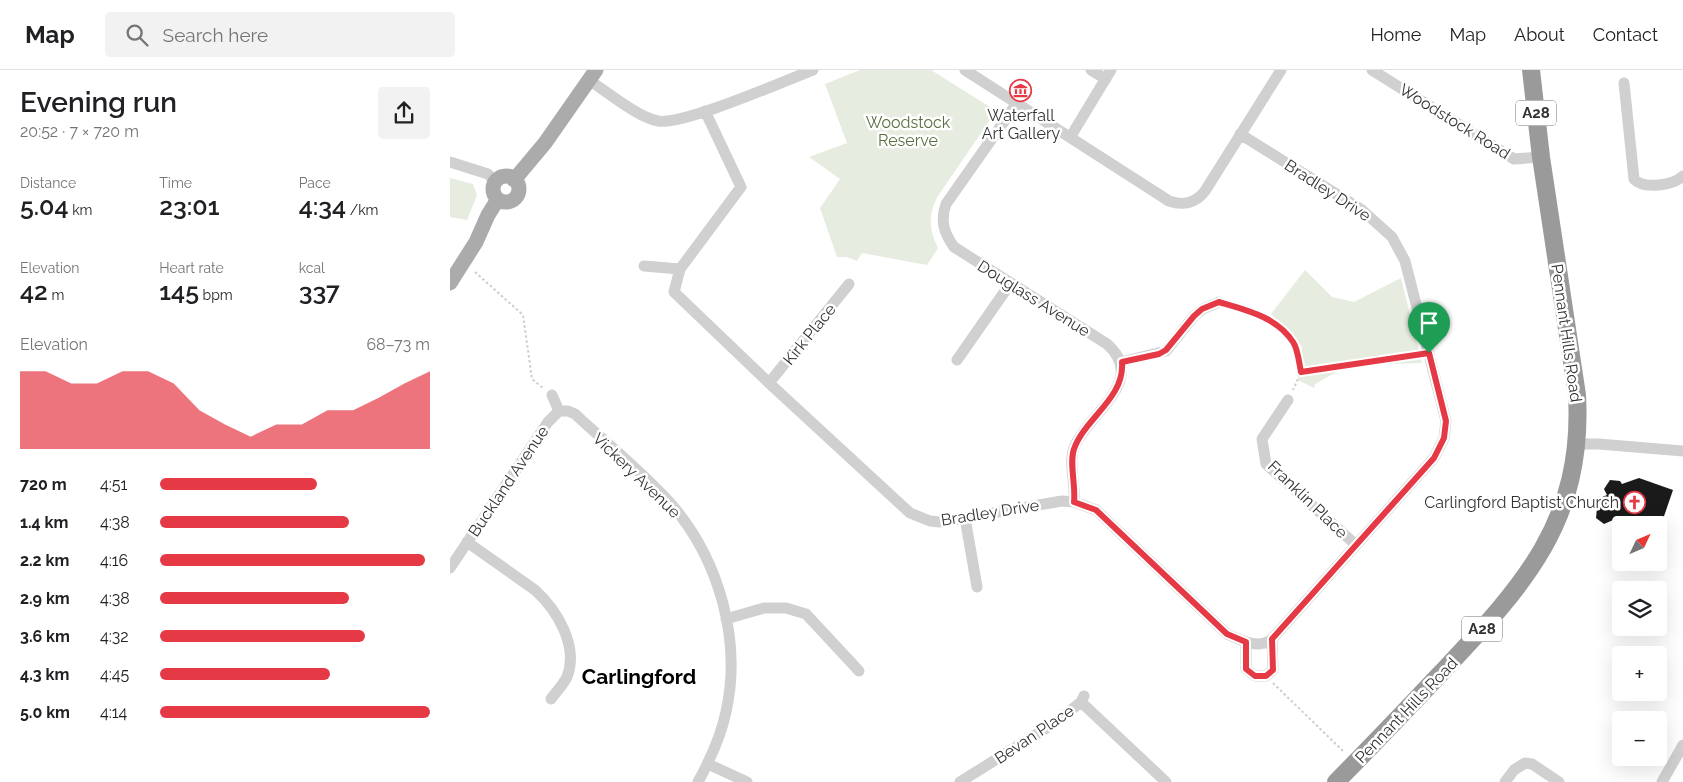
<!DOCTYPE html>
<html lang="en">
<head>
<meta charset="utf-8">
<style>
  body { margin:0; font-family:Raleway,sans-serif; background:#f2f2f2; color:#202124; height:100vh; display:flex; flex-direction:column; font-size:19px; white-space:nowrap }
  * { box-sizing:border-box; margin:0 }
  p { font-size:16px; color:#757577 }
  .icon { flex:none; width:28px; height:28px; fill:none; stroke:currentColor; stroke-width:2; stroke-linecap:round; stroke-linejoin:round }
  .map { position:relative; flex:1; overflow:hidden }
  .panel { display:flex; flex-direction:column; background:#fff; width:450px }
  .panel>* { flex:none }
  .needle { width:32px; rotate:46deg }
  .buttons { position:absolute; left:1162px; top:446px; display:grid; gap:10px }
  .buttons a { display:grid; place-items:center; width:55px; height:55px; border-radius:5px; background:#fff; box-shadow:0 5px 20px #0002; font-size:25px }
  .pin { position:absolute; display:grid; place-items:center; width:42px; height:42px; color:#fff; margin:-51px -21px; border-radius:50% 50% 50% 0; rotate:-45deg; box-shadow:0 0 5px #0007 }
  .pin .icon { rotate:45deg }
  .round { display:grid; place-items:center; flex:none; width:52px; height:52px; border-radius:5px; background:#f2f2f2 }
  .summary { display:flex; align-items:center; justify-content:space-between; height:85px; padding:0 20px }
  h1 { font-size:28px; font-weight:600; line-height:38px }
  .figures { display:grid; grid-template-columns:repeat(3,1fr); gap:8px; height:85px; padding:5px 20px }
  .figures div { display:grid; align-content:center }
  .figures b { font-size:25px; font-weight:600 }
  .figures small { font-size:14px; font-weight:400 }
  .figures p { font-size:14px }
  .chart { height:140px; padding:10px 20px }
  .chart p { display:flex; justify-content:space-between }
  .chart svg { width:100%; height:90px; margin-top:5px; fill:#e63946; opacity:.7 }
  ul { padding:0 20px; list-style:none; font-size:16px }
  li { display:grid; grid-template-columns:80px 60px 1fr; align-items:center; height:38px }
  li i { height:12px; border-radius:6px; background:#e63946 }
  header { display:flex; align-items:center; gap:30px; box-sizing:border-box; height:70px; padding:0 25px; background:#fff; border-bottom:1px solid #e0e0e0 }
  header strong { font-size:24px }
  nav { display:flex; gap:28px; margin-inline-start:auto; font-size:18px }
  .search { width:350px; height:45px; background:#f2f2f2; display:flex; align-items:center; gap:12px; box-sizing:border-box; padding:0 18px; border-radius:5px; color:#757577; font-size:19px }
  main { display:flex; flex:1; min-height:0 }
  .map>svg:first-child { display:block }
</style>
</head>
<body>
<header>
<strong>Map</strong>
<div class="search"><svg class="icon" aria-label="search" viewBox="0 0 24 24"><circle cx="10" cy="10" r="6"/><path d="M15 15l6 6"/></svg>Search here</div>
<nav><a>Home</a><a>Map</a><a>About</a><a>Contact</a></nav>
</header>
<main>
<section class="panel">
<div class="summary"><div><h1>Evening run</h1><p>20:52 · 7 × 720 m</p></div><a class="round"><svg class="icon" aria-label="share" viewBox="0 0 24 24"><path d="M12 15V3M7 8l5-5 5 5M5 13v7h14v-7"/></svg></a></div>
<div class="figures">
<div><p>Distance</p><b>5.04<small> km</small></b></div>
<div><p>Time</p><b>23:01</b></div>
<div><p>Pace</p><b>4:34<small> /km</small></b></div>
</div>
<div class="figures">
<div><p>Elevation</p><b>42<small> m</small></b></div>
<div><p>Heart rate</p><b>145<small> bpm</small></b></div>
<div><p>kcal</p><b>337</b></div>
</div>
<div class="chart"><p><span>Elevation</span>68–73 m</p>
<svg viewBox="0 0 160 44" preserveAspectRatio="none"><path d="M0 44V6L10 6L20 12L30 12L40 6L50 6L60 12L70 25L80 32L90 38L100 32L110 32L120 25L130 25L140 19L150 12L160 6V44z"/></svg>
</div>
<ul>
<li><b>720 m</b>4:51<i style="width:58%"></i></li>
<li><b>1.4 km</b>4:38<i style="width:70%"></i></li>
<li><b>2.2 km</b>4:16<i style="width:98%"></i></li>
<li><b>2.9 km</b>4:38<i style="width:70%"></i></li>
<li><b>3.6 km</b>4:32<i style="width:76%"></i></li>
<li><b>4.3 km</b>4:45<i style="width:63%"></i></li>
<li><b>5.0 km</b>4:14<i style="width:100%"></i></li>
</ul>
</section>
<div class="map">
<svg width="1233" height="712" viewBox="0 0 1233 712">
  <rect width="100%" height="100%" fill="#fff"/>
  <!-- green -->
  <path fill="#e6ecdf" d="M410 0H481L540 37 542 47 490 123C478 141 478 159 488 178L477 195 412 183 407 191 397 187H387L370 138 390 109 359 87 397 73 375 14Z
    M0 108 23 114 27 125 17 150 0 147Z
    M855 200 882 227 904 232 951 208 972 293 899 295 865 314 864 318 848 310 852 277 821 244Z"/>
  <!-- building -->
  <path fill="#1a1a1a" d="M1189 408 1223 420 1212 452 1203 449 1201 455H1193L1170 447 1154 454 1146 448 1147 438 1154 435 1150 428 1157 425 1154 419 1160 410 1170 411 1172 414Z"/>
  <g fill="none" stroke-linecap="round" stroke-linejoin="round">
    <!-- path -->
    <path stroke="#cdcdcd" stroke-width="2" stroke-dasharray="2.5 2.5" stroke-linecap="butt" d="M25 202 73 245 82 309 93 318
      M779 235 800 241 825 253 844 272 851 302 843 320
      M851 302 968 285
      M823 613 894 682"/>
    <!-- minor -->
    <path stroke="#d0d0d0" stroke-width="11" d="M515 0 719 131C733 136 746 133 755 121L831 0
      M641 0 656 9
      M922 0 1064 89 1091 87
      M139 10C157 22 189 48 208 51 232 56 334 11 363 0
      M1174 13 1184 109C1194 120 1223 115 1233 106
      M567 33 496 134C490 151 494 163 504 177L657 274C699 311 637 344 624 378 618 393 626 416 624 432
      M255 41 291 117 230 199 224 222 319 313 460 443 480 451 490 452 612 431 624 432 646 440 777 564C791 570 808 580 822 569L984 388 994 368 996 351 955 191 942 167 912 140 790 64
      M621 66 661 0
      M0 92 38 104 45 112
      M194 196 230 199
      M507 290 560 214
      M671 292 716 281 744 246 753 239 769 232
      M319 313 399 214
      M838 330 812 369 816 394 905 474
      M109 341H118L125 344C157 374 193 402 222 435 269 490 292 570 276 642 271 666 260 690 248 712
      M1127 374H1149L1233 381
      M515 448 527 517
      M17 472 85 520C107 540 129 576 117 607 113 615 106 622 101 629
      M0 498 98 352 109 341 102 325
      M276 549 314 538H336L356 544 409 601
      M796 572V599L805 606H816L823 600 822 569
      M631 632 716 712
      M258 694 297 712
      M510 712 606 652 631 632 634 626
      M1055 712 1064 700 1075 693 1082 694 1109 712
      M1212 712 1233 675"/>
    <!-- major -->
    <path stroke="#ababab" stroke-width="15" d="M43 119a13 13 0 1 1 26 0a13 13 0 1 1-26 0Z
      M64 110 95 73 146 0
      M0 213 26 172 38 145 48 129"/>
    <!-- highway -->
    <path stroke="#9a9a9a" stroke-width="18" d="M886 712C922 676 957 639 992 602 1073 516 1134 452 1127 325L1091 87 1081 0"/>
  </g>
  <g fill="none" stroke-linecap="round" stroke-linejoin="round">
    <defs>
      <path id="route" d="M769 232C796 240 827 247 843 272 848 279 849 293 851 302L979 283 996 351 994 368 984 388 822 569 823 600 816 606H805L796 599V572L777 564 646 440 624 432C626 416 619 393 624 379 635 348 675 328 672 292L709 284 716 280 744 246 752 239Z"/>
    </defs>
    <!-- route casing -->
    <use href="#route" stroke="#fff" stroke-width="10"/>
    <!-- route -->
    <use href="#route" stroke="#e63946" stroke-width="6"/>
  </g>
  <!-- icons -->
  <defs>
    <symbol id="museum-ring" viewBox="-11 -11 22 22"><circle r="9.5" fill="#fff" stroke="#e63946" stroke-width="1.5"/><path d="M0-6L6-3V-2H-6V-3ZM-5-1h2V3h-2ZM-1-1h2V3h-2ZM3-1h2V3H3ZM-6 4H6V6H-6Z" fill="#e63946"/></symbol>
    <symbol id="church-ring" viewBox="-11 -11 22 22"><circle r="9.5" fill="#fff" stroke="#e63946" stroke-width="1.5"/><path d="M-1.2-6h2.4v3.5h3.3v2.4h-3.3V6h-2.4V-.1h-3.3v-2.4h3.3Z" fill="#e63946"/></symbol>
  </defs>
  <g fill-rule="evenodd">
    <use href="#museum-ring" x="558" y="8" width="25" height="25"/>
    <use href="#church-ring" x="1172" y="420" width="25" height="25"/>
  </g>
  <g text-anchor="middle" stroke-width="5" stroke-linejoin="round" paint-order="stroke">
    <!-- shield labels -->
    <g fill="#fff" stroke="#707070" stroke-width="1">
      <rect x="1066" y="30.5" width="40" height="25" rx="4"/>
      <rect x="1012" y="546.5" width="40" height="25" rx="4"/>
    </g>
    <g font-size="15" font-weight="bold" fill="#333">
      <text x="1086" y="48">A28</text>
      <text x="1032" y="564">A28</text>
    </g>
    <!-- poi labels -->
    <g font-size="16" fill="#333" stroke="#fff">
      <text x="571" y="51">Waterfall<tspan x="571" dy="18">Art Gallery</tspan></text>
      <text x="1169" y="438" text-anchor="end">Carlingford Baptist Church</text>
    </g>
    <!-- street labels -->
    <g font-size="16" fill="#333" stroke="#fff">
      <text transform="translate(1005 51) rotate(32)" y="6">Woodstock Road</text>
      <text transform="translate(878 120) rotate(33)" y="6">Bradley Drive</text>
      <text transform="translate(584 228) rotate(32)" y="6">Douglass Avenue</text>
      <text transform="translate(1117 263) rotate(82)" y="6">Pennant Hills Road</text>
      <text transform="translate(359 264) rotate(-51)" y="6">Kirk Place</text>
      <text transform="translate(187 405) rotate(44)" y="6">Vickery Avenue</text>
      <text transform="translate(58 411) rotate(-56)" y="6">Buckland Avenue</text>
      <text transform="translate(858 429) rotate(44)" y="6">Franklin Place</text>
      <text transform="translate(540 442) rotate(-9)" y="6">Bradley Drive</text>
      <text transform="translate(956 640) rotate(-46)" y="6">Pennant Hills Road</text>
      <text transform="translate(584 664) rotate(-34)" y="6">Bevan Place</text>
    </g>
    <!-- park labels -->
    <g font-size="16" fill="#56703f" stroke="#fff">
      <text x="458" y="58">Woodstock<tspan x="458" dy="18">Reserve</tspan></text>
    </g>
    <!-- district labels -->
    <g font-size="21" font-weight="bold" fill="#000" stroke="#fff">
      <text x="189" y="614">Carlingford</text>
    </g>
  </g>
</svg>
<div class="buttons">
<a><svg class="needle" viewBox="-14 -14 28 28"><path d="M0-13l5 13h-10z" fill="#e53935"/><path d="M0 13l5-13h-10z" fill="#757577"/></svg></a>
<a><svg class="icon" aria-label="layers" viewBox="0 0 24 24"><path d="M12 4l9 5-9 5-9-5zM3 14l9 5 9-5"/></svg></a>
<a>+</a>
<a>−</a>
</div>
<div class="pin" style="left:979px;top:283px;background:#1e9e55"><svg class="icon" aria-label="arrive" viewBox="0 0 24 24"><path d="M6 21V4h12l-3 4 3 4H6"/></svg></div>
</div>
</main>
</body>
</html>
